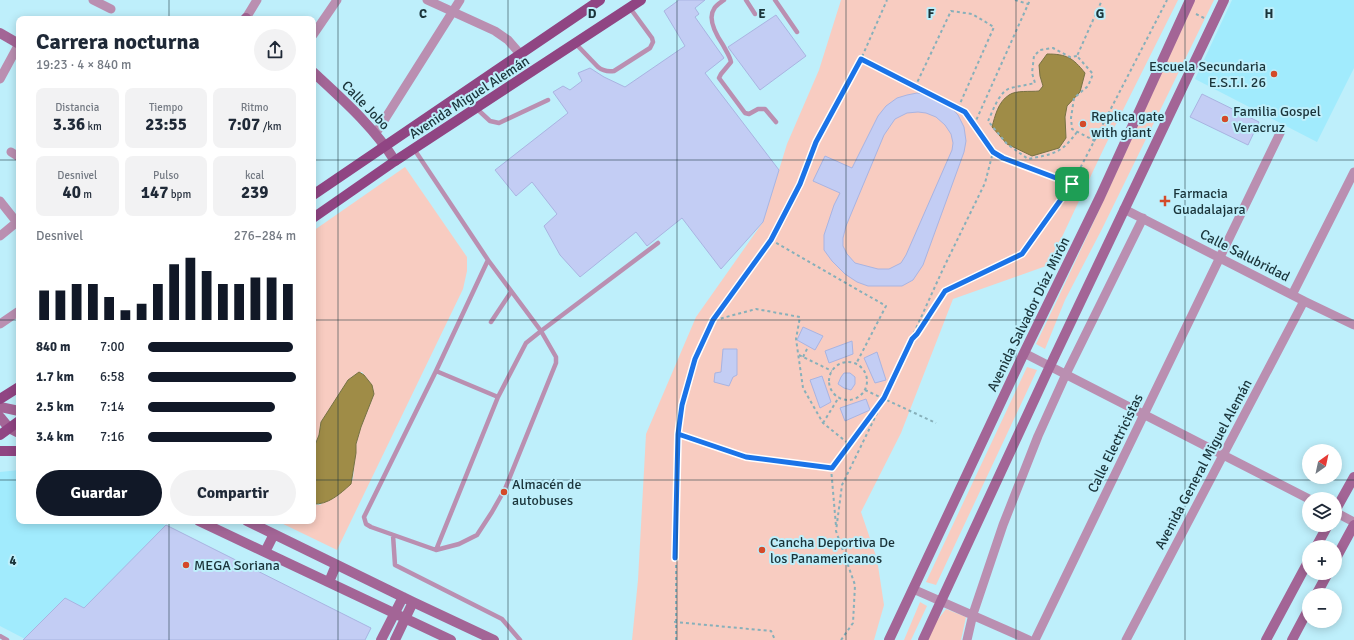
<!DOCTYPE html>
<html lang="es">
<head>
<meta charset="utf-8">
<style>
  body { margin:0; font-family:Signika,sans-serif; background:#f2f2f3; color:#1f2937; height:100vh; display:flex; flex-direction:column; font-size:15px; white-space:nowrap }
  * { box-sizing:border-box; margin:0 }
  p { font-size:13px; color:#747a83 }
  .icon { flex:none; width:22px; height:22px; fill:none; stroke:currentColor; stroke-width:2; stroke-linecap:round; stroke-linejoin:round }
  .map { position:relative; flex:1; overflow:hidden }
  .sheet { position:absolute; left:16px; top:16px; width:300px; height:508px; display:flex; flex-direction:column; background:#fff; border-radius:8px; box-shadow:0 2px 10px #0003 }
  .sheet>* { flex:none }
  .needle { width:26px; rotate:33deg }
  .buttons { position:absolute; left:1302px; top:444px; display:grid; gap:8px }
  .buttons a { display:grid; place-items:center; width:40px; height:40px; border-radius:50%; background:#fff; box-shadow:0 2px 10px #0003; font-size:20px }
  .pin { position:absolute; display:grid; place-items:center; width:34px; height:34px; color:#fff; margin:-17px; border-radius:8px; box-shadow:0 2px 6px #0006 }
  .round { display:grid; place-items:center; flex:none; width:42px; height:42px; border-radius:21px; background:#f2f2f3 }
  .overview { display:flex; align-items:center; justify-content:space-between; height:68px; padding:0 20px }
  h1 { font-size:22px; font-weight:800; line-height:30px }
  .figures { display:grid; grid-template-columns:repeat(3,1fr); gap:6px; height:68px; padding:4px 20px }
  .figures div { display:grid; align-content:center; border-radius:8px; background:#f2f2f3; text-align:center }
  .figures b { font-size:17px; font-weight:800 }
  .figures small { font-size:11px; font-weight:400 }
  .figures p { font-size:11px }
  .chart { height:112px; padding:8px 20px }
  .chart p { display:flex; justify-content:space-between }
  .chart svg { width:100%; height:72px; margin-top:4px; stroke:#111827; stroke-width:6 }
  .cta { display:flex; gap:8px; margin-top:auto; padding:8px 20px }
  .cta a { flex:1; height:46px; border-radius:24px; background:#111827; color:#fff; font-size:16px; font-weight:800; line-height:46px; text-align:center }
  .cta a+a { background:#f2f2f3; color:#1f2937 }
  ul { padding:0 20px; list-style:none; font-size:13px }
  li { display:grid; grid-template-columns:64px 48px 1fr; align-items:center; height:30px }
  li i { height:10px; border-radius:5px; background:#111827 }
  .map>svg:first-child { display:block }
</style>
</head>
<body>
<div class="map">
<svg width="1354" height="640" viewBox="0 0 1354 640">
  <rect width="100%" height="100%" fill="#beeffb"/>
  <!-- built -->
  <path fill="#a1ebfd" d="M1232 0H1354V68L1317 142 1195 79Z
    M19 470V521H157L371 628 365 640H27L0 626V472Z"/>
  <!-- green -->
  <path fill="#f8ccc1" d="M841 0H1178L1104 148 1053 256 1046 266 953 299 901 433 861 512 877 559 884 605 874 640H632L638 580 646 434 696 317 763 222 787 144 819 70Z
    M1195 0H1214L1102 229 1065 300 1045 349 1036 344C1091 231 1142 115 1195 0Z
    M405 167 467 257V271L463 289 337 550 277 521H313V504L320 505 353 479 356 444 361 427 374 394 372 385 362 372 356 374 348 380 325 416 321 422 319 435 313 450V231Z
    M1027 367 1037 370 936 585 926 582Z
    M920 602 927 606 911 640H904Z
    M946 609 966 617 961 640H926L932 627Z"/>
  <!-- water -->
  <path fill="#9f8c47" stroke="#777243" d="M1047 54C1067 54 1073 58 1085 73L1080 92 1067 106 1065 117 1066 138 1059 148 1032 156 1007 144 992 127C995 116 998 102 1009 95 1016 90 1031 92 1039 91L1043 86 1040 76 1039 65Z
    M359 372 364 375 372 385 374 394 361 427 356 444V453L351 484C340 494 328 505 313 504V450L319 435 321 422 348 380Z"/>
  <!-- building -->
  <path fill="#c3cdf4" stroke="#a9b4e1" fill-rule="evenodd" d="M679 0H705L695 8 699 14 695 17 724 58 705 73 779 170 763 222 721 269 682 218 647 246 636 232 580 277 560 255 544 226 557 214 532 182 516 196 495 170 568 113 553 92 563 86 570 90 582 81 578 73 590 68 604 77 625 87 685 46 664 11Z
    M776 15 806 56 760 90 728 47Z
    M917 93 935 96 948 104 958 115 964 127 966 141 964 152 923 265 913 280 902 286H868L857 282 845 274 832 261 824 250V235L834 205 840 193 813 181 825 156 852 168 878 116 886 106 897 98 907 95ZM918 112 926 113 936 117 945 125 951 134 953 143 952 150 906 255 901 263 889 269H878L855 263 847 254 843 246V238L846 226 884 135 895 119 907 113Z
    M1202 94 1259 122 1248 145 1190 117Z
    M803 327 823 336 815 350 797 340Z
    M852 341 853 354 829 363 825 351Z
    M723 349H737V375L733 377 729 386 714 382 715 373 721 372Z
    M877 352 886 380 875 383 864 358Z
    M844 373H850L855 377V384L851 390 844 388 838 384 841 377Z
    M822 376 831 402 820 408 810 380Z
    M866 399 870 410 845 421 840 408Z
    M166 525 371 628 365 640H23L65 598 84 608Z"/>
  <g fill="none" stroke-linecap="round" stroke-linejoin="round">
    <!-- path -->
    <path stroke="#87b0ba" stroke-width="2" stroke-dasharray="3 3" stroke-linecap="butt" d="M1015 0 1028 4
      M1196 14 1204 18
      M861 59 965 112 993 152 1003 158 1072 184
      M915 87 951 11 972 14 994 27 958 108
      M974 125 1030 0
      M1077 132C1061 154 1053 154 1028 159L1007 144 988 121C993 111 999 91 1011 88 1019 86 1027 85 1035 83L1032 73 1034 56 1040 50 1053 48 1070 57 1077 56
      M1095 141 1072 129 1071 118 1074 98 1088 86 1093 74 1077 56 1102 0
      M771 240 886 306 856 364
      M715 320 756 309 800 317 796 339 803 388 823 423 849 444
      M914 337 945 291 1022 255 1072 184 1167 0
      M799 355 832 371
      M803 357 808 347
      M829 381a19 19 0 1 1 38 0a19 19 0 1 1-38 0Z
      M865 390 936 423
      M884 399 943 269 985 183 993 152
      M823 423 839 397
      M678 435 746 457 831 468 884 399
      M831 468 836 526
      M675 621V622L771 631 775 640
      M676 640V502L678 434 682 405 695 359 713 320 771 240 800 184 816 142 861 59 887 0
      M841 640 853 623 855 585 836 531 842 485 882 403"/>
    <!-- lane -->
    <path stroke="#ba8fb1" stroke-width="4.5" d="M724 0C720 3 716 5 714 9 707 19 717 36 723 45 726 51 730 56 731 62L721 74 719 78 745 113 749 114 758 109H765L776 122
      M746 0 755 14
      M775 0 797 32
      M575 43 598 67C603 71 608 72 614 71L650 48 653 42 652 38 630 8
      M476 108 490 121 499 123 548 100
      M414 149 488 260 436 371 364 517 366 524 371 527 436 550
      M488 260 541 331 556 357V363L505 489 492 512 477 535 459 544 436 550 498 397 526 343 541 331 658 243
      M491 322 511 292
      M436 371 498 397
      M393 535 395 565 502 619 520 640
      M0 636 7 640"/>
    <!-- street -->
    <path stroke="#ba8fb1" stroke-width="9" d="M93 0 111 9
      M427 0 495 31 508 40 521 55
      M246 18 257 0
      M313 35 337 0
      M0 79 19 44
      M376 133 460 0
      M11 152 19 157
      M0 201 19 225
      M1124 209 1304 301 1354 325
      M0 236 17 222
      M1292 295 1354 172
      M0 324 19 311
      M1024 353 1309 499
      M1335 512 1354 522
      M913 589 1029 640
      M967 640 973 614 1003 525 1038 436 1066 374 1143 218
      M1035 640 1281 131
      M1126 640 1304 301"/>
    <!-- secondary -->
    <path stroke="#a36596" stroke-width="10" d="M245 19 246 18 247 19
      M0 33 19 44
      M313 72C342 99 374 127 395 161
      M0 407 19 411
      M0 417 9 428 19 433
      M1335 511 1354 477
      M199 521 451 640
      M247 521 413 602 494 640
      M1316 547 1328 525
      M265 552 274 534
      M1335 560 1354 525
      M329 582 336 565
      M1316 595 1328 573
      M381 640 403 597
      M395 640 413 602
      M889 640 1024 353 1100 197 1190 0
      M923 640 1050 366 1224 0
      M1266 640 1309 560
      M1292 640 1309 608"/>
    <!-- primary -->
    <path stroke="#904583" stroke-width="10" d="M313 195 600 0
      M313 218 395 161 641 0
      M0 399 19 387
      M0 435 19 421
      M0 451H19"/>
  </g>
  <g fill="none" stroke-linecap="round" stroke-linejoin="round">
    <defs>
      <path id="route" d="M1072 184 1003 158 993 152 965 112 861 59 816 142 800 184 771 240 713 320 695 359 682 405 678 434 675 558 678 434 746 457 832 468 884 398 912 339 917 334 945 291 1022 254 1072 184"/>
    </defs>
    <!-- route casing -->
    <use href="#route" stroke="#fff" stroke-width="8"/>
    <!-- route -->
    <use href="#route" stroke="#1a73e8" stroke-width="5"/>
  </g>
  <!-- grid -->
  <path fill="none" stroke="#1a343a" stroke-width="1" stroke-opacity="0.55" d="M169 0V19M338 0V640M508 0V640M677 0V640M846 0V640M1016 0V640M1185 0V640M0 160H19M313 160H1354M0 320H19M313 320H1354M0 480H19M313 480H1354M169 521V640"/>
  <!-- markers -->
  <g fill="#d44a29" stroke="#beeffb" stroke-width="1.5">
    <circle cx="1274" cy="74" r="4"/>
    <circle cx="1225" cy="119" r="4"/>
    <circle cx="1083" cy="124" r="4"/>
    <path d="M1163 195h4v4h4v4h-4v4h-4v-4h-4v-4h4z"/>
    <circle cx="504" cy="492" r="4"/>
    <circle cx="762" cy="550" r="4"/>
    <circle cx="186" cy="565" r="4"/>
  </g>
  <g text-anchor="middle" stroke-width="4" stroke-linejoin="round" paint-order="stroke">
    <!-- poi labels -->
    <g font-size="14" fill="#1a343a" stroke="#beeffb" text-anchor="start">
      <text x="1266" y="71" text-anchor="end">Escuela Secundaria<tspan x="1266" dy="16">E.S.T.I. 26</tspan></text>
      <text x="1233" y="116">Familia Gospel<tspan x="1233" dy="16">Veracruz</tspan></text>
      <text x="1091" y="121">Replica gate<tspan x="1091" dy="16">with giant</tspan></text>
      <text x="1173" y="198">Farmacia<tspan x="1173" dy="16">Guadalajara</tspan></text>
      <text x="512" y="489">Almacén de<tspan x="512" dy="16">autobuses</tspan></text>
      <text x="770" y="547">Cancha Deportiva De<tspan x="770" dy="16">los Panamericanos</tspan></text>
      <text x="194" y="570">MEGA Soriana</text>
    </g>
    <!-- street labels -->
    <g font-size="14" fill="#1a343a" stroke="#beeffb">
      <text transform="translate(469 97) rotate(-33)" y="5">Avenida Miguel Alemán</text>
      <text transform="translate(366 105) rotate(46)" y="5">Calle Jobo</text>
      <text transform="translate(1245 255) rotate(27)" y="5">Calle Salubridad</text>
      <text transform="translate(1028 314) rotate(-64)" y="5">Avenida Salvador Díaz Mirón</text>
      <text transform="translate(1115 443) rotate(-64)" y="5">Calle Electricistas</text>
      <text transform="translate(1203 464) rotate(-62)" y="5">Avenida General Miguel Alemán</text>
    </g>
  </g>
  <g font-size="13" text-anchor="middle" font-weight="bold" fill="#1a343a" stroke="#beeffb" stroke-width="4" stroke-linejoin="round" paint-order="stroke">
    <text x="423" y="18">C</text>
    <text x="592" y="18">D</text>
    <text x="762" y="18">E</text>
    <text x="931" y="18">F</text>
    <text x="1100" y="18">G</text>
    <text x="1269" y="18">H</text>
    <text x="13" y="565">4</text>
  </g>
</svg>
<div class="buttons">
<a><svg class="needle" viewBox="-14 -14 28 28"><path d="M0-13l5 13h-10z" fill="#e53935"/><path d="M0 13l5-13h-10z" fill="#747a83"/></svg></a>
<a><svg class="icon" aria-label="layers" viewBox="0 0 24 24"><path d="M12 4l9 5-9 5-9-5zM3 14l9 5 9-5"/></svg></a>
<a>+</a>
<a>−</a>
</div>
<div class="pin" style="left:1072px;top:184px;background:#1e9e55"><svg class="icon" aria-label="arrive" viewBox="0 0 24 24"><path d="M6 21V4h12l-3 4 3 4H6"/></svg></div>
<section class="sheet">
<div class="overview"><div><h1>Carrera nocturna</h1><p>19:23 · 4 × 840 m</p></div><a class="round"><svg class="icon" aria-label="share" viewBox="0 0 24 24"><path d="M12 15V3M7 8l5-5 5 5M5 13v7h14v-7"/></svg></a></div>
<div class="figures">
<div><p>Distancia</p><b>3.36<small> km</small></b></div>
<div><p>Tiempo</p><b>23:55</b></div>
<div><p>Ritmo</p><b>7:07<small> /km</small></b></div>
</div>
<div class="figures">
<div><p>Desnivel</p><b>40<small> m</small></b></div>
<div><p>Pulso</p><b>147<small> bpm</small></b></div>
<div><p>kcal</p><b>239</b></div>
</div>
<div class="chart"><p><span>Desnivel</span>276–284 m</p>
<svg viewBox="0 0 160 44" preserveAspectRatio="none"><path d="M5 44V26M15 44V26M25 44V22M35 44V22M45 44V30M55 44V38M65 44V34M75 44V22M85 44V10M95 44V6M105 44V14M115 44V22M125 44V22M135 44V18M145 44V18M155 44V22"/></svg>
</div>
<ul>
<li><b>840 m</b>7:00<i style="width:98%"></i></li>
<li><b>1.7 km</b>6:58<i style="width:100%"></i></li>
<li><b>2.5 km</b>7:14<i style="width:86%"></i></li>
<li><b>3.4 km</b>7:16<i style="width:84%"></i></li>
</ul>
<div class="cta"><a>Guardar</a><a>Compartir</a></div>
</section>
</div>
</body>
</html>
